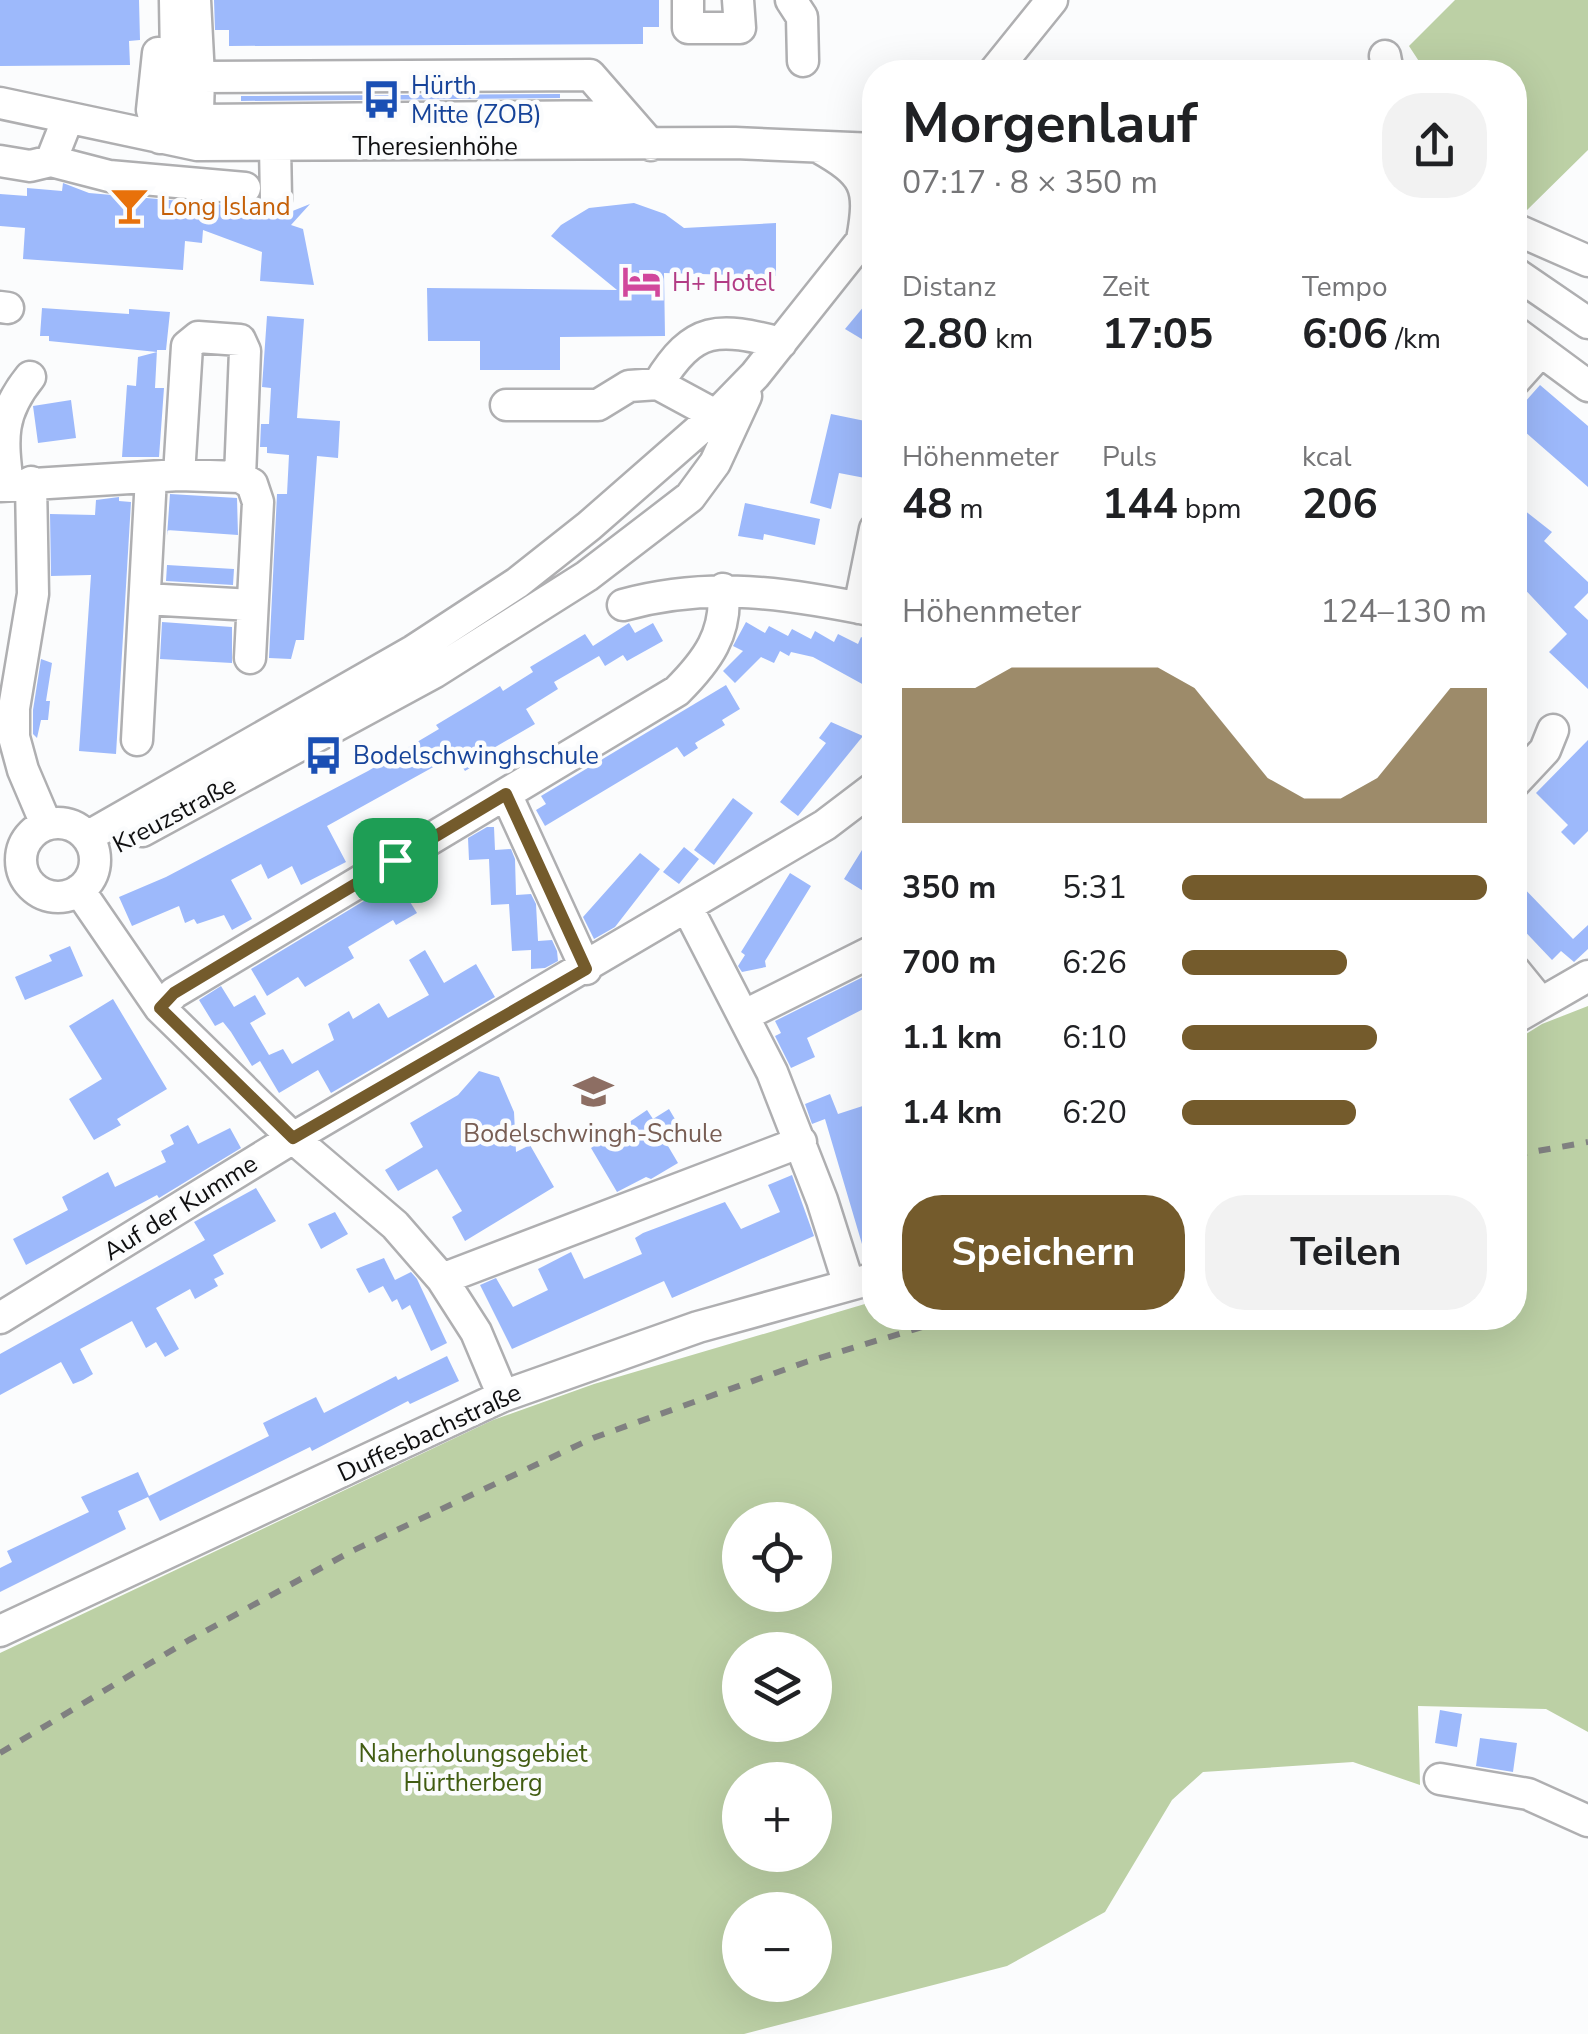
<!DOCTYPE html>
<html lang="de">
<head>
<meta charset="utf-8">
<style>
  body { margin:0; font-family:"Nunito Sans",sans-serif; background:#f2f2f2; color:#202124; height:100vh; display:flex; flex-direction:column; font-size:38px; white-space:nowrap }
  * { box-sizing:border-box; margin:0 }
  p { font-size:32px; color:#757577 }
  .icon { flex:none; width:55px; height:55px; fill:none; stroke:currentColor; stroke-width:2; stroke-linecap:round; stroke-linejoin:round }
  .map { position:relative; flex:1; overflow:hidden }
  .drawer { position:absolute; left:862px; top:60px; width:665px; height:1270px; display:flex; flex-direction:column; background:#fff; border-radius:40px; box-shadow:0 10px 40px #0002 }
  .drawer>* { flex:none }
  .tools { position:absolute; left:722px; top:1502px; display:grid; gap:20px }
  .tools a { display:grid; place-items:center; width:110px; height:110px; border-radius:50%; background:#fff; box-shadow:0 10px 40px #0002; font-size:50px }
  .pin { position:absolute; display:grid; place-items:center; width:85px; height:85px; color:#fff; margin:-42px; border-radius:20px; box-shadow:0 5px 15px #0006 }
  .round { display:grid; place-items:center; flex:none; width:105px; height:105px; border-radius:40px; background:#f2f2f2 }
  .summary { display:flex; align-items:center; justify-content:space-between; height:170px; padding:0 40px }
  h1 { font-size:55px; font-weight:700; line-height:75px }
  .figures { display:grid; grid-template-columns:repeat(3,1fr); gap:15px; height:170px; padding:10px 40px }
  .figures div { display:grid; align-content:center }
  .figures b { font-size:42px; font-weight:700 }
  .figures small { font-size:28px; font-weight:400 }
  .figures p { font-size:28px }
  .chart { height:280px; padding:20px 40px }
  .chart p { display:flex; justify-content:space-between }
  .chart svg { width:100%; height:180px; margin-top:10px; fill:#745b2c; opacity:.7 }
  .button { display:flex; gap:20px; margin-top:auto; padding:20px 40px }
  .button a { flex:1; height:115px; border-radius:40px; background:#745b2c; color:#fff; font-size:40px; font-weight:700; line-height:115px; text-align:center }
  .button a+a { background:#f2f2f2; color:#202124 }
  ul { padding:0 40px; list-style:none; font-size:32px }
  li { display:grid; grid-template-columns:160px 120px 1fr; align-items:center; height:75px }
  li i { height:25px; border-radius:12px; background:#745b2c }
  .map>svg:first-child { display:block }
</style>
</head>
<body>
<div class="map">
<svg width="1588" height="2034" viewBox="0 0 1588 2034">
  <rect width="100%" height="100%" fill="#fbfcfd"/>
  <!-- green -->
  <path fill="#bcd0a5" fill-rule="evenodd" d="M1455 0H1588V150L1518 219 1515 214V72H1426L1409 46Z
    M1588 1006V1732L1546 1709 1418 1706 1420 1785 1353 1762 1203 1772 1172 1800 1105 1912 1007 1966 744 2034H0V1653L493 1420 594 1384 875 1301V1318H1515V1041L1542 1024ZM815 1520V1595H740V1520ZM740 1650H815V1725H740ZM815 1780V1855H740V1780ZM815 1910V1985H740V1910Z"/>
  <!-- building -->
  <path fill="#9db9fb" d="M0 0H139L140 40 129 41 130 65 0 66Z
    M214 0H659V27H643V44L229 46V30H215Z
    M560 94V98L241 101V96Z
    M63 183 89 193 239 206 275 218 310 204 291 225 303 229 314 285 260 281 262 252 203 230 202 243 185 241 183 270 23 259 25 228 0 226V194L27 196V188L62 191Z
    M634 203 665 214 684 228 776 223V276L664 273 665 336 560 337V370H480V341H428L427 288 617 290 551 236 561 225 589 208Z
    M875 293V347L845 329Z
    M42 308 129 314V309L170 312 166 350H157L155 388H164L159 457H122L127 385 136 386 138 357 157 352 49 341V336H40Z
    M267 316 304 319 297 418 340 421 338 458 317 456 304 640H296L291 659 269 658 277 494H287L289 455 267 453V447H260L261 424H269L271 388 262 387Z
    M1540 385 1588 426V487L1515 423V413Z
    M71 400 76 438 38 443 33 406Z
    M831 414 875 423 865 478 839 473 831 509 810 503Z
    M170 494 237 498 238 535 167 530V536Z
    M119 497V501L131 502 116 754 79 751 91 575 51 576 50 514 95 515 96 500Z
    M745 503 820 519 815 545 764 534 763 540 738 536Z
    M1515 503 1552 532 1544 541 1588 582V593L1574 607 1588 620V689L1549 652 1567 634 1515 579Z
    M167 565 234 569 233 585 166 581Z
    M162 622 232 627V663L160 659Z
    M746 622 765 633 769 626 788 636 792 629 811 639 815 631 834 642 838 634 858 644 861 637 875 644V691L813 657 791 652 789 656 780 651 774 663 761 657 735 683 723 671 743 651 733 646Z
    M629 623 635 633 653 623 663 641 627 661 623 655 605 666 599 656 554 682 558 689 526 709 535 724 485 753 488 757 465 771 455 755 327 826 346 862 301 885 292 866 268 879 261 864 231 880 252 919 232 930 224 915 197 924 194 919 185 923 179 906 132 926 119 897 166 877 368 771 439 729 436 725 476 701 500 686 503 691 533 672 530 667 585 634 593 646Z
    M41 659 52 663 46 701H50L48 720H41L37 738 33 734V710Z
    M726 685 740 709 722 720 725 725 695 743 698 748 684 757 677 747 545 826 536 810 546 804 541 796Z
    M831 722 863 736 798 816 780 802 826 743 819 738Z
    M1588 740V831L1574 845 1561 832 1568 825 1536 793Z
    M733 798 753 813 714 865 694 850Z
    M487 827H494L495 850 511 849 515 859 516 895 531 894 536 904 538 941 552 940 557 951 558 961 545 968 531 969V950L512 951 509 904 491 905 489 859 469 860 468 838Z
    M875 829V876L865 892 844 879Z
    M684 847 699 859 679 884 663 872Z
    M640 853 660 869 615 927 594 939 583 917Z
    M790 873 811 886 765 961 766 967 742 972 738 966 745 955 741 952Z
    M1515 879 1573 939 1588 925V949L1574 962 1561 951 1552 960 1515 921Z
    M397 881 417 913 396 925 393 920 348 947 354 958 305 987 298 977 267 996 251 969Z
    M70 946 83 976 25 1000 15 977 52 961 49 955Z
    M425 950 444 983 476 964 495 997 331 1093 318 1070 279 1093 260 1061 252 1066 231 1032 223 1022 215 1026 199 1000 221 986 234 1007 255 995 266 1014 250 1023 269 1055 283 1049 292 1064 334 1040 328 1024 349 1011 353 1019 379 1003 388 1018 429 995 409 960Z
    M875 971V1003L807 1038 815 1057 791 1068 775 1036 781 1033 775 1021Z
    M113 999 167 1089 117 1119 121 1125 94 1140 69 1099 102 1079 69 1026Z
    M479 1071 499 1077 514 1112 516 1152 530 1145 554 1187 465 1241 452 1217 462 1211 437 1169 398 1191 385 1170 423 1147 410 1123 458 1095Z
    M830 1094 838 1114 875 1102V1260L867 1261 825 1119 812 1124 805 1104Z
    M669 1109 685 1136 668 1146 678 1163 651 1179 646 1177 617 1192 591 1148 647 1110 653 1119Z
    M188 1125 198 1144 230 1128 241 1148 159 1198 157 1195 26 1265 13 1239 68 1210 62 1197 108 1172 115 1187 166 1162 161 1151 174 1144 170 1135Z
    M792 1175 814 1236 672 1298 664 1281 512 1349 480 1285 496 1278 513 1307 548 1290 538 1269 571 1252 584 1279 642 1254 635 1238 643 1233 725 1202 741 1229 780 1212 768 1185Z
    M256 1188 276 1221 213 1255 224 1274 214 1279 218 1286 195 1299 190 1289 156 1308 179 1349 165 1357 156 1342 146 1348 132 1321 80 1349 93 1374 83 1380 73 1384 61 1362 0 1395V1354L205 1240 194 1222Z
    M335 1212 348 1234 321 1249 308 1224Z
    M384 1258 395 1280 411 1272 417 1279 447 1343 431 1351 410 1305 402 1310 397 1299 392 1302 383 1286 369 1293 356 1269Z
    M447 1356 459 1381 410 1404 408 1401 312 1451 310 1447 160 1521 148 1497 118 1511 126 1529 0 1592V1568L12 1562 7 1551 89 1512 81 1497 138 1472 149 1496 269 1436 263 1423 316 1397 324 1413 396 1376 398 1380Z
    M1440 1710 1462 1714 1457 1747 1435 1743Z
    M1480 1738 1517 1743 1513 1772 1476 1766Z"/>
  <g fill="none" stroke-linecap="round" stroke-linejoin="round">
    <defs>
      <path id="minor" d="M195 0 199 77
        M688 0V28H740L738 0
        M791 0 802 17 803 61
        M158 53 152 110 160 138
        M1385 56 1388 72
        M994 72 1052 0
        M0 103 197 145 735 143 875 149
        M197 120 624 116
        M160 138 177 119 175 0
        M197 145 199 77 590 75 651 145
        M275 146 276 199
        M818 147C866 174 872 186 862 240
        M0 161 30 166 51 161 68 118
        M51 161 109 176 245 188
        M1515 229 1588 261
        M1515 273 1588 323
        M0 307 8 308
        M1515 332 1588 386
        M1515 380 1541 351
        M658 384C694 325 718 327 781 343
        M506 405H598L629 386 658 384 732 424
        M240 477 252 484 258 502 250 658
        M31 482 33 594 14 708V737L23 770 46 824
        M8 485C2 438 0 414 30 377
        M0 486 179 475 240 477 245 351 240 340 198 337 187 346 179 475
        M145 599 252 605
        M623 605C711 581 787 593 875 611
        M859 608 875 529
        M137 740 151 477
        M1515 782 1545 750 1553 730
        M506 794 586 969
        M21 860a37 37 0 1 1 74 0a37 37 0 1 1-74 0Z
        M142 831 435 672 587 576 690 497 715 463 746 396
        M87 837 413 651 517 583 589 526 717 414 755 375 875 224
        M79 890 160 1008 293 1138 395 1225 442 1279 476 1332 503 1396
        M688 909 772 1072 822 1200 849 1285
        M1515 971 1541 1003
        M160 1008 174 993 677 691C707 661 728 633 723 589
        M745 1015 875 950
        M1515 1018 1588 976
        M442 1279 801 1142
        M0 1318 293 1138 825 825 875 787
        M0 1631 503 1396 698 1327 875 1278
        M1440 1779 1528 1794 1588 1821"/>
    </defs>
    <!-- minor casing -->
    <use href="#minor" stroke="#afafb1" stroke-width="35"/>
    <!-- minor -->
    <use href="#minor" stroke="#fff" stroke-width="30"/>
    <!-- rail -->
    <path stroke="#808081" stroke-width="6" stroke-dasharray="12 12" stroke-linecap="butt" d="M1515 1155 1588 1142
      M0 1753 189 1640 352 1551 593 1438 806 1362 952 1318"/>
  </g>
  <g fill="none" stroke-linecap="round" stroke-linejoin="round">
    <defs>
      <path id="route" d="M506 794 586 969 293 1138 160 1008 174 993Z"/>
    </defs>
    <!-- route casing -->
    <use href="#route" stroke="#fff" stroke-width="20"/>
    <!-- route -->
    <use href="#route" stroke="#745b2c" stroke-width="12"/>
  </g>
  <!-- icons -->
  <defs>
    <symbol id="bus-bare" viewBox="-9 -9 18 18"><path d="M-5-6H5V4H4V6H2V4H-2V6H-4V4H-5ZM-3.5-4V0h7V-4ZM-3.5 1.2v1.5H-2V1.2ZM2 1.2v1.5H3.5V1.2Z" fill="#1a4fb4" stroke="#fbfcfd" stroke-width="2.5" paint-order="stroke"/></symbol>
    <symbol id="bar-bare" viewBox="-9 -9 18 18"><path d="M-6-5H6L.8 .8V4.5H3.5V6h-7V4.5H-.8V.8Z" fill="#e8710a" stroke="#fbfcfd" stroke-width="2.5" paint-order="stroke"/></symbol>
    <symbol id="hotel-bare" viewBox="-9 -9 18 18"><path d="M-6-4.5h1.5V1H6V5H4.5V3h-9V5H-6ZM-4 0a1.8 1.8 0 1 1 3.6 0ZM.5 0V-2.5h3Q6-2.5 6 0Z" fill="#d1479c" stroke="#fbfcfd" stroke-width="2.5" paint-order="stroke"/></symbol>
    <symbol id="school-bare" viewBox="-9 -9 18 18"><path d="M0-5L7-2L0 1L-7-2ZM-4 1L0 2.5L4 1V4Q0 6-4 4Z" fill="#8d6e63" stroke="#fbfcfd" stroke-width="2.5" paint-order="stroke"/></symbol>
  </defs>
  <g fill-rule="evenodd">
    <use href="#bus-bare" x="354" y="72" width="55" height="55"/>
    <use href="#bar-bare" x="102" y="178" width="55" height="55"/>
    <use href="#hotel-bare" x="614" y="254" width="55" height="55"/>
    <use href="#bus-bare" x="296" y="728" width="55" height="55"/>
    <use href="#school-bare" x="566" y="1064" width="55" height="55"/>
  </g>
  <g text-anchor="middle" stroke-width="9" stroke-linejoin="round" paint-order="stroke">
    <!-- transit labels -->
    <g font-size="25" fill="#164399" stroke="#fbfcfd" text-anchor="start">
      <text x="411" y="94">Hürth<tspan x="411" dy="29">Mitte (ZOB)</tspan></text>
      <text x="353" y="764">Bodelschwinghschule</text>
    </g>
    <!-- street labels -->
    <g font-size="25" fill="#0f0f10" stroke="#fbfcfd">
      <text x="435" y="155">Theresienhöhe</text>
      <text transform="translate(174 814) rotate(-28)" y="9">Kreuzstraße</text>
      <text transform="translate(180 1207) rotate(-32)" y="9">Auf der Kumme</text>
      <text transform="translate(429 1432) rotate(-25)" y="9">Duffesbachstraße</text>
    </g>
    <!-- food labels -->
    <g font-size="25" fill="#c56008" stroke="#fbfcfd" text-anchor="start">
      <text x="160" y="215">Long Island</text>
    </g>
    <!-- hotel labels -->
    <g font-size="25" fill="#b23c85" stroke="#fbfcfd" text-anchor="start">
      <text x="672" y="291">H+ Hotel</text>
    </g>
    <!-- education labels -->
    <g font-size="25" fill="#785e54" stroke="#fbfcfd">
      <text x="593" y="1142">Bodelschwingh-Schule</text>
    </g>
    <!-- park labels -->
    <g font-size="25" fill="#415c12" stroke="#fbfcfd">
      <text x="473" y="1762">Naherholungsgebiet<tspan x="473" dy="29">Hürtherberg</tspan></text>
    </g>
  </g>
</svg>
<div class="tools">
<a><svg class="icon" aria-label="locate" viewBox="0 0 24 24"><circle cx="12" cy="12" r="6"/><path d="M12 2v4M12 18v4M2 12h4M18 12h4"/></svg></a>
<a><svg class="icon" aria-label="layers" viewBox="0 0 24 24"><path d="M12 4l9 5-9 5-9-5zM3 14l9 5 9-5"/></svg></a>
<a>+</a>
<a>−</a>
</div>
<div class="pin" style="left:395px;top:860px;background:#1e9e55"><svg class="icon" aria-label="arrive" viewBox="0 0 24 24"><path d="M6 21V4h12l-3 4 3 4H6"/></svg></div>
<section class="drawer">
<div class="summary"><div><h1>Morgenlauf</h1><p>07:17 · 8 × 350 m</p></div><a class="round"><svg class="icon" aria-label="share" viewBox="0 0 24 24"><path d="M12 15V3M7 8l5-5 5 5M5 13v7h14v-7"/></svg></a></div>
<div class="figures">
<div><p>Distanz</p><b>2.80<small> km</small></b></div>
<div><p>Zeit</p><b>17:05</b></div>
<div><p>Tempo</p><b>6:06<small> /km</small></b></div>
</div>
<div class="figures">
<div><p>Höhenmeter</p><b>48<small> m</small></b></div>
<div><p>Puls</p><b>144<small> bpm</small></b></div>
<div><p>kcal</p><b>206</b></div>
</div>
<div class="chart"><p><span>Höhenmeter</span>124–130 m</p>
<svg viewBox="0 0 160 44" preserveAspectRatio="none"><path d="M0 44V11L10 11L20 11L30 6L40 6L50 6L60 6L70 6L80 11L90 22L100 33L110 38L120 38L130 33L140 22L150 11L160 11V44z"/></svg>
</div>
<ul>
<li><b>350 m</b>5:31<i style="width:100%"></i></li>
<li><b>700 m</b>6:26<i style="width:54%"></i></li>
<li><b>1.1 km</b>6:10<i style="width:64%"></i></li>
<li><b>1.4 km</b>6:20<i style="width:57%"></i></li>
</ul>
<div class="button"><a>Speichern</a><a>Teilen</a></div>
</section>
</div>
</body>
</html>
